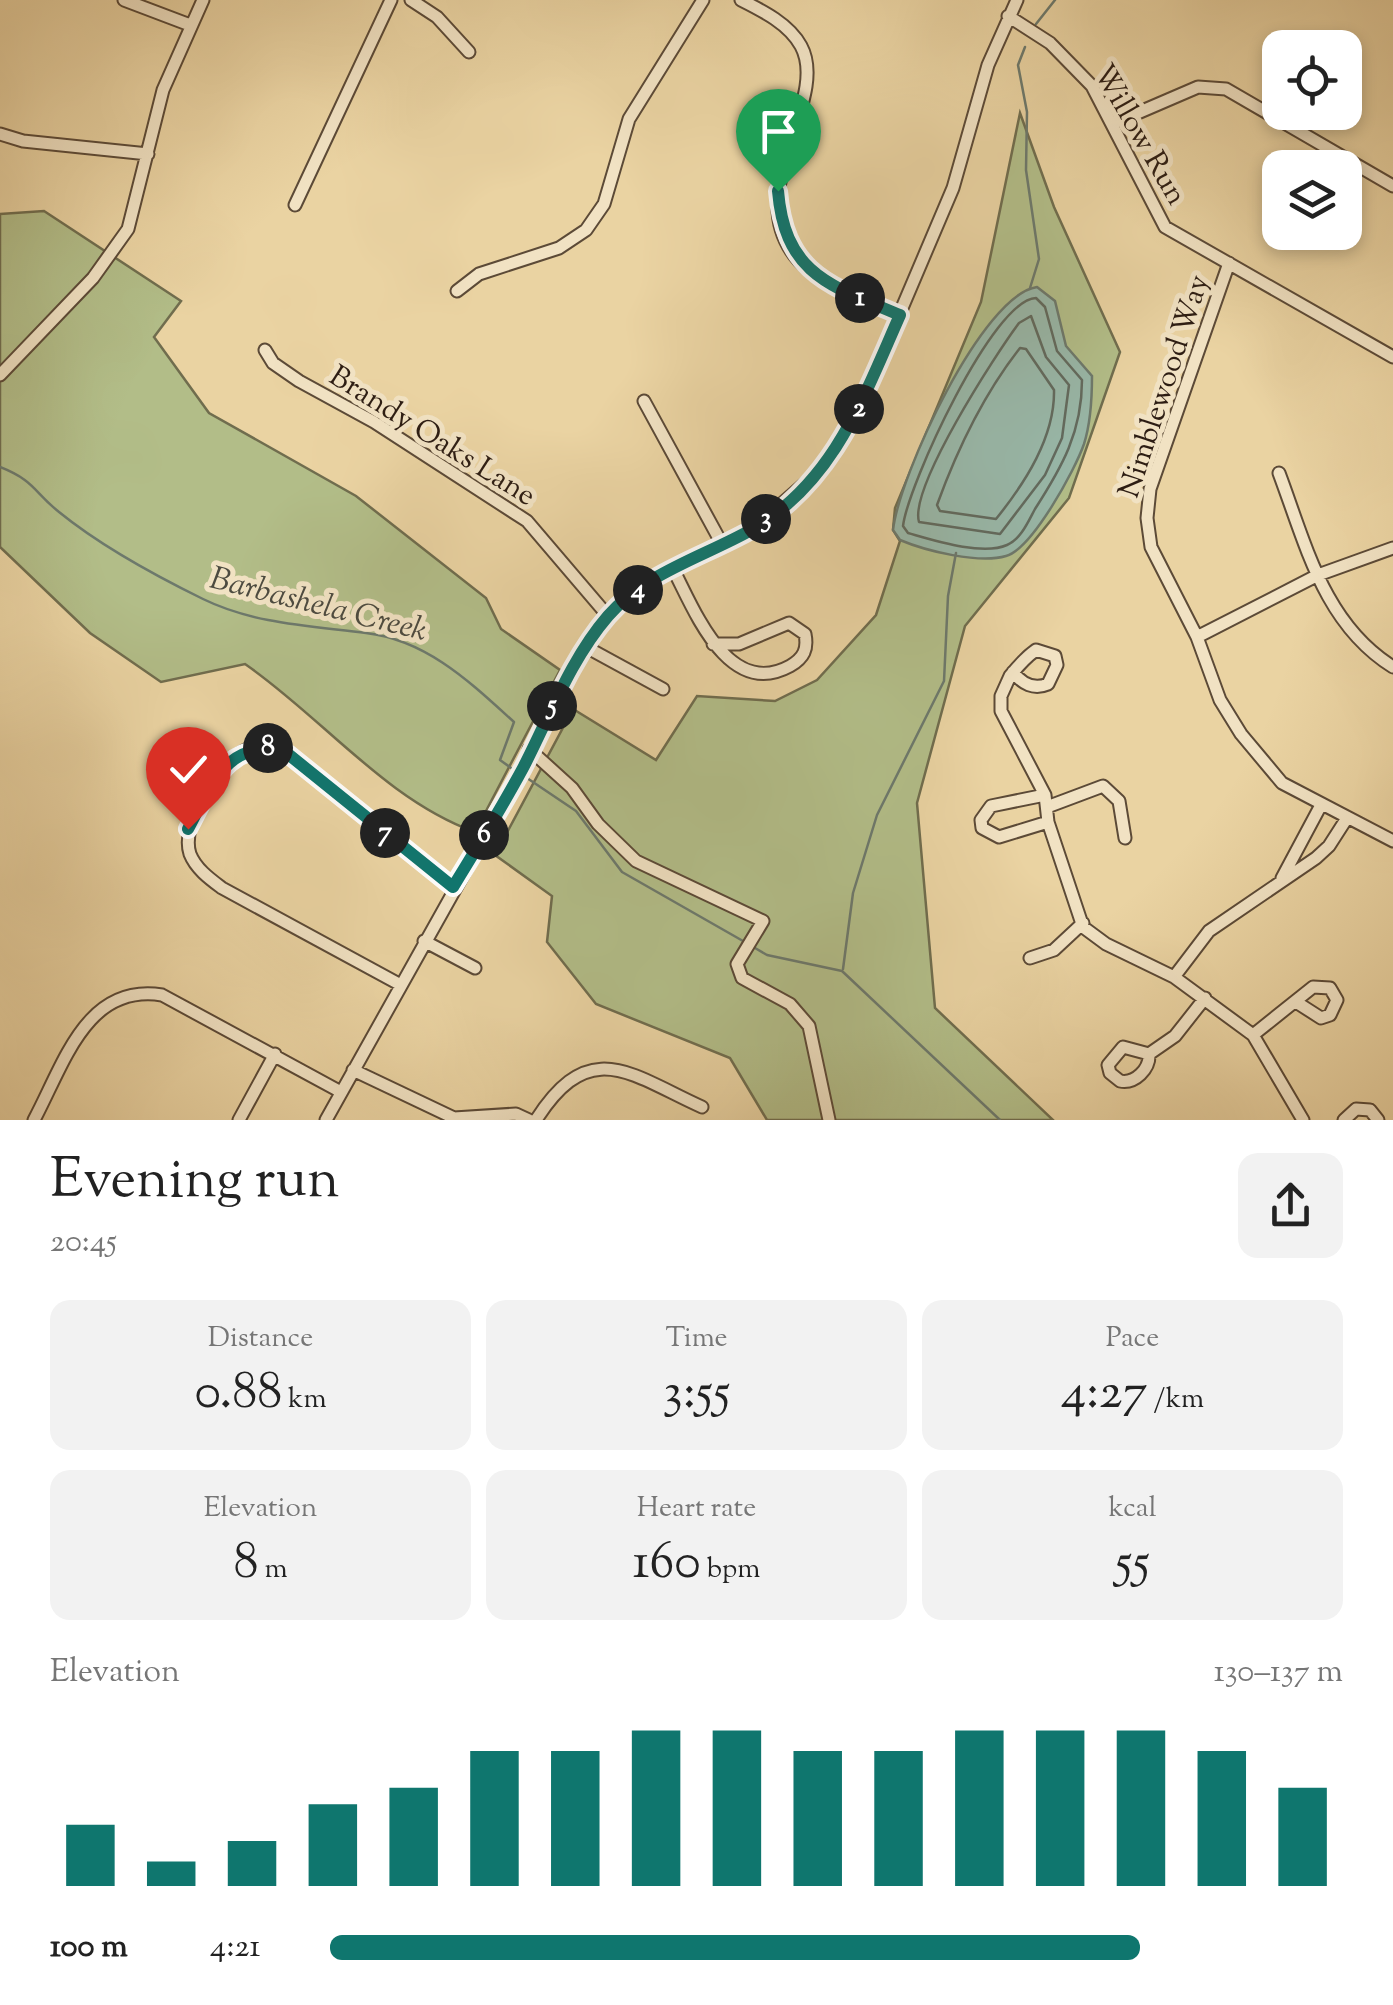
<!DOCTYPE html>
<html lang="en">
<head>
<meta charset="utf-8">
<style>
  body { margin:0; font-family:"Sorts Mill Goudy",serif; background:#f2f2f2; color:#222; height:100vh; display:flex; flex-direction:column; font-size:38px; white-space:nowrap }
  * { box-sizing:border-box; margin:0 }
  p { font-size:32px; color:#767676 }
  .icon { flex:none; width:55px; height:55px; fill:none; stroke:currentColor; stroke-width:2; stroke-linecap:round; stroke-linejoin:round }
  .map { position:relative; height:1120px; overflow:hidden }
  .sheet { display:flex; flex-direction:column; background:#fff; flex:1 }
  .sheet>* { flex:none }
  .tools { position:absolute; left:1262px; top:30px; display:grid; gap:20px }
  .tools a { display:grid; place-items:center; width:100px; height:100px; border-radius:20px; background:#fff; box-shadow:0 5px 15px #0003; font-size:50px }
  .pin { position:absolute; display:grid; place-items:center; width:85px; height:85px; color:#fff; margin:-102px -42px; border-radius:50% 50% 50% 0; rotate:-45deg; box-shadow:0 0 10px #0007 }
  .pin .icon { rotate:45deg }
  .km { position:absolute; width:50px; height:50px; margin:-25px; border-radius:50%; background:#222; color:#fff; font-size:28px; line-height:50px; text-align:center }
  .round { display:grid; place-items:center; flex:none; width:105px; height:105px; border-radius:20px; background:#f2f2f2 }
  .overview { display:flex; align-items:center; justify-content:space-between; height:170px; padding:0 50px }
  h1 { font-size:55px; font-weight:600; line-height:75px }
  .metrics { display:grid; grid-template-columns:repeat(3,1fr); gap:15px; height:170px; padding:10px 50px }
  .metrics div { display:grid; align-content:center; border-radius:20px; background:#f2f2f2; text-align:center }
  .metrics b { font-size:50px; font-weight:600 }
  .metrics small { font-size:28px; font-weight:400 }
  .metrics p { font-size:28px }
  .chart { height:280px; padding:20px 50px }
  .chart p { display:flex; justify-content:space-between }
  .chart svg { width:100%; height:180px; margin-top:10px; stroke:#0f766e; stroke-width:6 }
  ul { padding:0 50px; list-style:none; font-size:32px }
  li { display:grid; grid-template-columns:160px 120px 1fr; align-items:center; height:75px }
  li i { height:25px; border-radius:12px; background:#0f766e }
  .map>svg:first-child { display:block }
</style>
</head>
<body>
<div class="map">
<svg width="1393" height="1120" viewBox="0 0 1393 1120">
  <rect width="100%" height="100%" fill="#ead3a2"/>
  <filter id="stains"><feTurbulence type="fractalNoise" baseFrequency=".002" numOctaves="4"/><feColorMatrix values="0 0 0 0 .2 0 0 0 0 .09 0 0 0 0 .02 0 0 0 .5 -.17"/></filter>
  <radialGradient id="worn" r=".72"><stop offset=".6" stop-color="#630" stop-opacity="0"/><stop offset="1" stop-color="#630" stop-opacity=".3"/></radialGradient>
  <!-- green -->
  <path fill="#b2bd88" stroke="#706d4e" stroke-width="2.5" d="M1020 113 1054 207 1120 352 1069 498 965 626 917 803 935 1008 1053 1120H767L730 1058 596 1004 547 942 552 896 495 855 573 709 656 760 697 696 775 701 817 680 876 615 900 541 893 530 895 508 981 302Z
    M44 211 181 301 154 337 209 413 356 496 486 598 501 629 560 670 475 832C386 800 322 717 245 664L161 682 90 633 0 547V214Z"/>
  <!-- water -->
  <path fill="#98b7a8" stroke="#6d796c" stroke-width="2.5" d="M1037 287 1055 301 1066 346 1092 376C1092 399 1091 422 1084 444 1075 470 1032 549 1006 556 979 564 926 551 900 540L893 530C899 476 982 295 1037 287Z"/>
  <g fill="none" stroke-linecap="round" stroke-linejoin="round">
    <!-- shore -->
    <path stroke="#626a5e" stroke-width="2.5" d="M1036 298 1045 307 1057 351 1082 380C1082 432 1062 467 1035 509 1028 522 1021 539 1007 545 982 556 933 540 908 533L903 526C908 485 993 299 1036 298Z
      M1031 316 1046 357 1069 385 1062 438 1045 475 1000 534 919 522C909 488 995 355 1019 323Z
      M1020 348 1026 349 1054 390C1055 437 1025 483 996 519L940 511 937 505C957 450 983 395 1020 348Z"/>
    <!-- stream -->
    <path stroke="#6d796c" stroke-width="2.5" d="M1036 24 1055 0
      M1025 47 1018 65 1027 112 1026 170 1039 259 1030 288
      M0 467C35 481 33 491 59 512 102 547 154 575 203 599 254 624 311 626 366 633 427 640 471 683 514 722L500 760 514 770
      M521 774 576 811 622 872 743 941
      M755 948 767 955 842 971 1000 1120
      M843 969 853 893 877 815 944 681 948 596 956 553"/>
    <defs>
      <path id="street" d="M124 0 190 25
        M411 0 437 17 469 52
        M741 0C763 11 789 24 801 46 831 101 738 194 799 261 825 289 866 300 900 315
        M1008 16 1050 43 1092 86 1165 227 1393 357
        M1112 124 1198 87 1226 89 1393 186
        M0 134 23 141 148 154
        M295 205 391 0
        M1229 263 1150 489 1147 518 1151 547 1197 637 1220 700 1241 734 1282 783 1393 841
        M457 291 479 274 559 248 586 230 604 204 629 119 703 0
        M265 350 273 363 299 381 374 422 527 521 608 616
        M0 375 93 278 128 229 163 90 203 0
        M644 401 722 544
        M1279 473C1306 545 1324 624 1393 667
        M673 569C694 609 728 700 790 666 804 658 808 649 805 634L789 623 739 644H713
        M1197 637 1318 575 1393 548
        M586 647 663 689
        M1013 672C1022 684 1034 690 1048 684L1057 665 1055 656 1036 650C1026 657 1018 666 1010 676L1001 696V711L1045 795 1048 822 1083 927 1106 944 1174 977 1253 1035 1303 1120
        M529 749 572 788 598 824 636 861 763 921 737 964 742 978 790 1004 809 1026 829 1120
        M1045 795 991 806 981 820 982 828 999 837 1048 822
        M1047 807 1103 786 1119 801 1125 838
        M1282 878 1321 805
        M424 941 475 968
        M1030 958 1054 950 1083 923
        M1174 977 1209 931 1316 858 1329 846 1347 818
        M399 984 222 888C210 879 196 869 190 854 180 824 216 767 242 752 257 743 272 749 287 754L453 887
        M1253 1035 1313 987 1330 988 1337 1000 1330 1015 1321 1018 1296 1002
        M1149 1054C1150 1069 1135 1084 1120 1081L1110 1073 1108 1065 1123 1047 1149 1054 1175 1036 1205 998
        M353 1070 454 1118 516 1114 529 1120
        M34 1120C64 1064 86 983 162 995L341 1092
        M239 1120 275 1054
        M326 1120 500 809 564 683 608 616 645 584 754 528 825 466 854 421 953 188 988 65 1017 0
        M536 1120C590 1035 631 1075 702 1107
        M1344 1120 1356 1109 1370 1110 1378 1120"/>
    </defs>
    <!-- street casing -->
    <use href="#street" stroke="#5c4a37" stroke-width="15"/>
    <!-- street -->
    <use href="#street" stroke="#f1e2c3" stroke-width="11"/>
  </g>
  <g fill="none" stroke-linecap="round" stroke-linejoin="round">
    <defs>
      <path id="route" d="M188 829C212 784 229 735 288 754L453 887C477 848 501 809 523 768 549 718 570 660 608 616 645 573 703 557 751 530 834 483 864 396 900 315 831 286 785 275 778 191"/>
    </defs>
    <!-- route casing -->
    <use href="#route" stroke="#fff" stroke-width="20"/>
    <!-- route -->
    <use href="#route" stroke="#0f766e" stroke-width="12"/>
  </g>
  <g text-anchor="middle" stroke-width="10" stroke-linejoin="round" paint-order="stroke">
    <!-- street labels -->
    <g font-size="30" fill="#2d1d13" stroke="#f1e2c3">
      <text transform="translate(1141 134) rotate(60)" y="10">Willow Run</text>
      <text transform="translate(1163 386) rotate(-72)" y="10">Nimblewood Way</text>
      <text transform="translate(433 435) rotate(32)" y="10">Brandy Oaks Lane</text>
    </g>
    <!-- water labels -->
    <g font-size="32" font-style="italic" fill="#4d4b40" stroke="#f1e2c3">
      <text transform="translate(319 603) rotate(14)" y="11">Barbashela Creek</text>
    </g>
  </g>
  <rect width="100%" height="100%" filter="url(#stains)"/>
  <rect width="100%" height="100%" fill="url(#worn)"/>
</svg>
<div class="tools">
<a><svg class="icon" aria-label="locate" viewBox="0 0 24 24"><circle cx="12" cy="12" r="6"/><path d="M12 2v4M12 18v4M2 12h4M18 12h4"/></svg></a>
<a><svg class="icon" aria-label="layers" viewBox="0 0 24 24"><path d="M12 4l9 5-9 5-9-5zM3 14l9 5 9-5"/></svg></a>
</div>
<div class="pin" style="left:778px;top:191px;background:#1e9e55"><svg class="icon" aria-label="arrive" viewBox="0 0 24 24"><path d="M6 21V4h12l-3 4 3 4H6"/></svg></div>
<div class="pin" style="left:188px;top:829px;background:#d93025"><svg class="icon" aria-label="check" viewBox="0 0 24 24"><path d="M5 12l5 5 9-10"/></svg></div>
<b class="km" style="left:860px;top:298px">1</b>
<b class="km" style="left:859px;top:409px">2</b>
<b class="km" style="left:766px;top:519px">3</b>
<b class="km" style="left:638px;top:590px">4</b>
<b class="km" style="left:552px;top:706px">5</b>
<b class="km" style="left:484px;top:835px">6</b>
<b class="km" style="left:385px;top:833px">7</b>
<b class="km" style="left:268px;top:748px">8</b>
</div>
<section class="sheet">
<div class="overview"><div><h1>Evening run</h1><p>20:45</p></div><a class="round"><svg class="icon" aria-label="share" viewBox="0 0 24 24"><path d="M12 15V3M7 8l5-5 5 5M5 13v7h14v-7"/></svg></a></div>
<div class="metrics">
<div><p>Distance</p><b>0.88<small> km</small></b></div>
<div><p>Time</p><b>3:55</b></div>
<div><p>Pace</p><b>4:27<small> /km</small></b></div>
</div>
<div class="metrics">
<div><p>Elevation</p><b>8<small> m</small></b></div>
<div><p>Heart rate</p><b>160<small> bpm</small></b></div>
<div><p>kcal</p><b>55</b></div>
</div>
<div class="chart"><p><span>Elevation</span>130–137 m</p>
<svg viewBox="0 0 160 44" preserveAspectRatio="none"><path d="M5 44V29M15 44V38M25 44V33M35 44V24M45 44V20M55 44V11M65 44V11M75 44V6M85 44V6M95 44V11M105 44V11M115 44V6M125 44V6M135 44V6M145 44V11M155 44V20"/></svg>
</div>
<ul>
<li><b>100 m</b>4:21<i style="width:80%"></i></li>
</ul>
</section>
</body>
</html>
